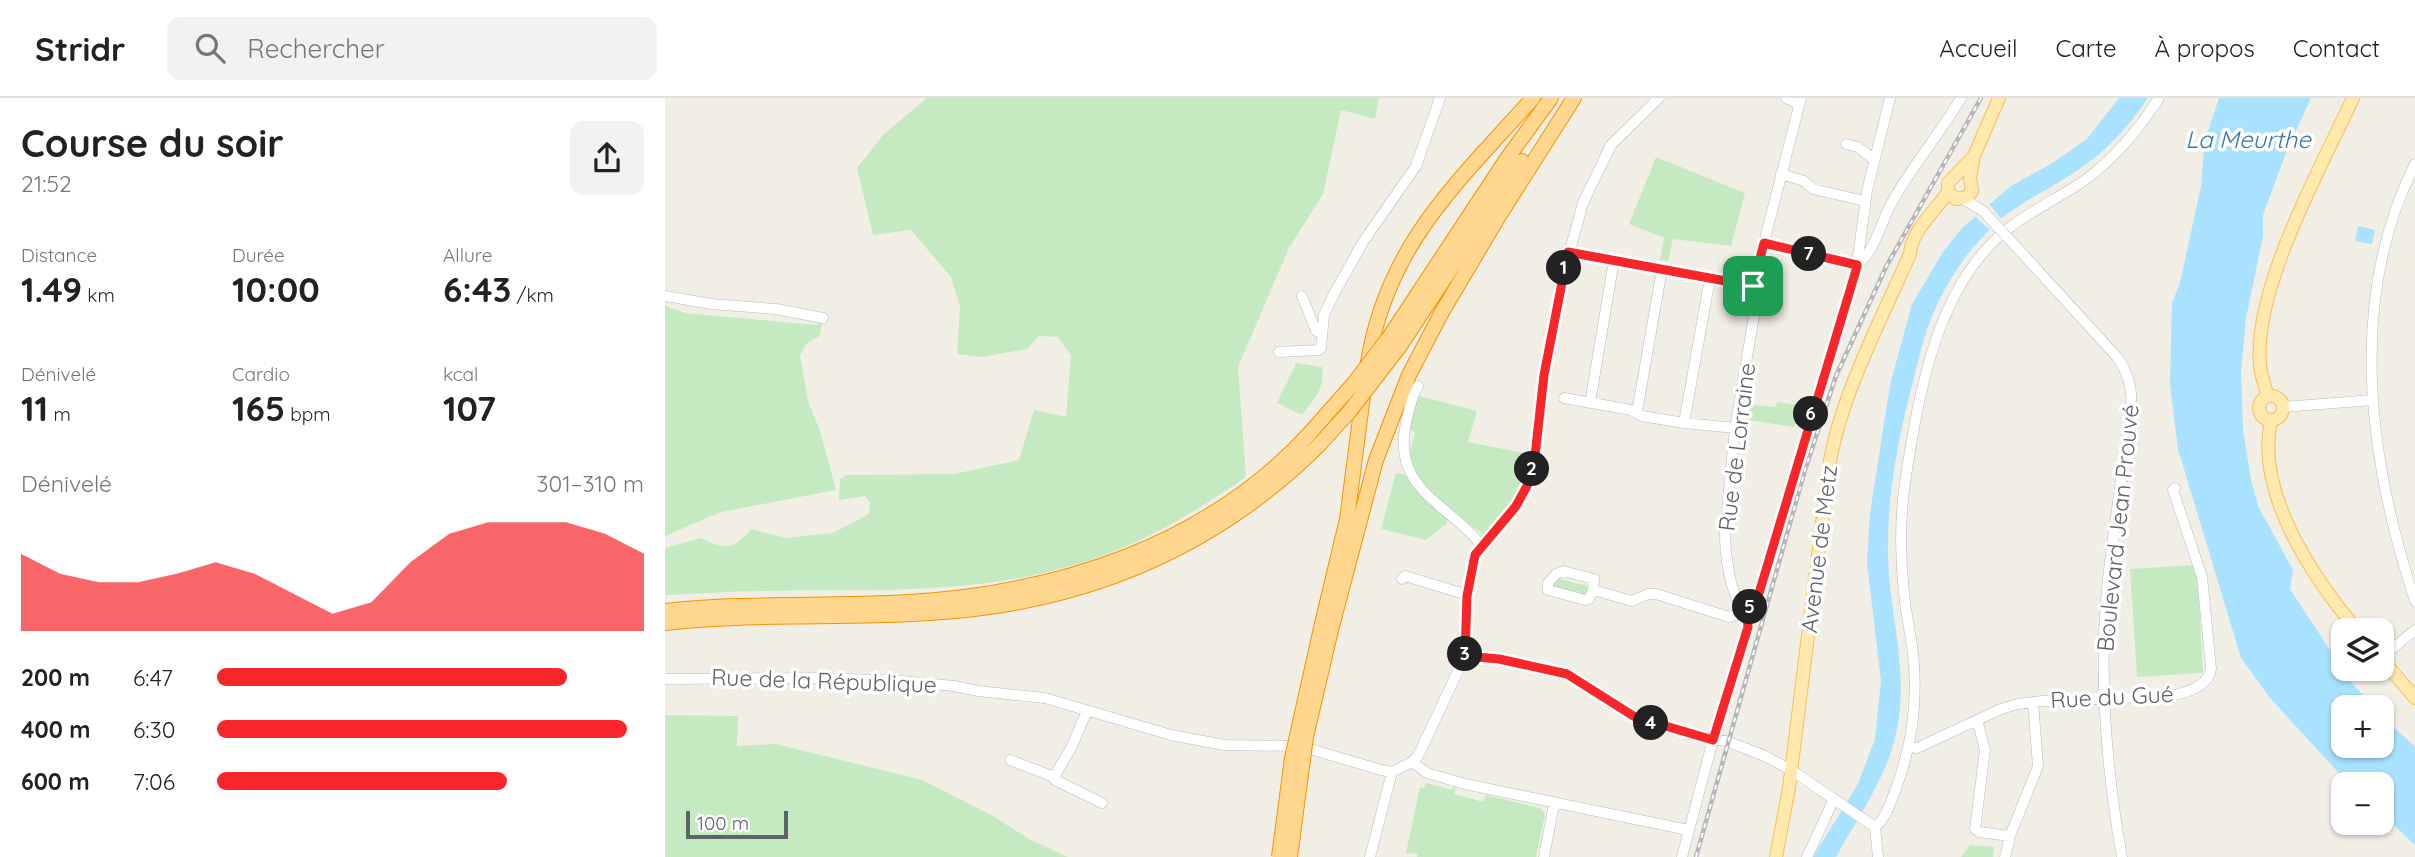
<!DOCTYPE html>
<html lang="fr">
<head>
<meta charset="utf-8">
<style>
  body { margin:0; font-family:Quicksand,sans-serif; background:#f2f2f2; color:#222; height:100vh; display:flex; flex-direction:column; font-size:26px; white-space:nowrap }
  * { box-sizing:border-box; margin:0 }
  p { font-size:23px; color:#767676 }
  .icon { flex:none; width:38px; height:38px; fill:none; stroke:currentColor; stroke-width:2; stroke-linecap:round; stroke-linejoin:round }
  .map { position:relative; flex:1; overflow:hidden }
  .details { display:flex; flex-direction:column; background:#fff; width:665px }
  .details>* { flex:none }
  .fabs { position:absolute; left:1666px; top:520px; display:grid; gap:14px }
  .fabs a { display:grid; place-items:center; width:63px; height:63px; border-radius:14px; background:#fff; box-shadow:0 2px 5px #0004; font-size:35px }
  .scale { position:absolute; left:21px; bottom:18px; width:102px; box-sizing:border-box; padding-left:7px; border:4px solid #5e6368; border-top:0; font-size:19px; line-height:24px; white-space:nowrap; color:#5e6368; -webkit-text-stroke:5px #fff; paint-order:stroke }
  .pin { position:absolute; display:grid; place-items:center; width:60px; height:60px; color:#fff; margin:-30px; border-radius:14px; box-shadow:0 4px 10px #0006 }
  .km { position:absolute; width:35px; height:35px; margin:-18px; border-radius:50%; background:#222; color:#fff; font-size:19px; line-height:35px; text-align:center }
  .round { display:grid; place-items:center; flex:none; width:74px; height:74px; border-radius:14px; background:#f2f2f2 }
  .head { display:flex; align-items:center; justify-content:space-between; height:119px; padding:0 21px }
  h1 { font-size:38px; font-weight:800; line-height:52px }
  .stats { display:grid; grid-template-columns:repeat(3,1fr); gap:10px; height:119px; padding:7px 21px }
  .stats div { display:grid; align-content:center }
  .stats b { font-size:35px; font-weight:800 }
  .stats small { font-size:19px; font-weight:400 }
  .stats p { font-size:19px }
  .chart { height:196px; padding:14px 21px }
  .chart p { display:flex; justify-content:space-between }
  .chart svg { width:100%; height:126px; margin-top:7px; fill:#f7262b; opacity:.7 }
  ul { padding:0 21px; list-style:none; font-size:23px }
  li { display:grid; grid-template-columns:112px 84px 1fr; align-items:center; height:52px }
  li i { height:18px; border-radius:9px; background:#f7262b }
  header { display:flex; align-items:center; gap:42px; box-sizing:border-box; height:98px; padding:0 35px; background:#fff; border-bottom:2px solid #e0e0e0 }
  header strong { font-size:33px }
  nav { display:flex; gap:38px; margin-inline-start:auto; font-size:24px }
  .search { width:490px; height:63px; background:#f2f2f2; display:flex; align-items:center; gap:18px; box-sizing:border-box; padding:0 24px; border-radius:14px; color:#767676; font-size:26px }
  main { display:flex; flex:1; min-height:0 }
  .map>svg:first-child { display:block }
</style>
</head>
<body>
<header>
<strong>Stridr</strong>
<div class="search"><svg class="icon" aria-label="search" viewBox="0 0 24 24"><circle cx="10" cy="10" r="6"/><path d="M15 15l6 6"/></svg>Rechercher</div>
<nav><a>Accueil</a><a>Carte</a><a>À propos</a><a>Contact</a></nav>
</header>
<main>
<section class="details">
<div class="head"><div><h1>Course du soir</h1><p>21:52</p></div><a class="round"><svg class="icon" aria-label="share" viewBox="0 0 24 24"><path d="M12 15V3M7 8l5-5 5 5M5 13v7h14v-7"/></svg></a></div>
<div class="stats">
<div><p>Distance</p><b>1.49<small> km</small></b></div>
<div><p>Durée</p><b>10:00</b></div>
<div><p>Allure</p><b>6:43<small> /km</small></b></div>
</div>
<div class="stats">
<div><p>Dénivelé</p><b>11<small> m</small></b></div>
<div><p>Cardio</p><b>165<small> bpm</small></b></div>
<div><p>kcal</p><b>107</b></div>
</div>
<div class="chart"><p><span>Dénivelé</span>301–310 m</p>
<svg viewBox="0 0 160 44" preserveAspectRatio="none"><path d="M0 44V17L10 24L20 27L30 27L40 24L50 20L60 24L70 31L80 38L90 34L100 20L110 10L120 6L130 6L140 6L150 10L160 17V44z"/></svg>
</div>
<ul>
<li><b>200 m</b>6:47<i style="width:82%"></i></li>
<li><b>400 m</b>6:30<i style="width:96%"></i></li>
<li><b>600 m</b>7:06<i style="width:68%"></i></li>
</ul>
</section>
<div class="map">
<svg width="1750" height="759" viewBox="0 0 1750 759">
  <rect width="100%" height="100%" fill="#f1eee6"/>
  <!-- green -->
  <path fill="#c5eac1" d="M262 0H714L710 21 676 12 658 96 624 150 573 269 581 379C537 409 493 437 442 456 328 499 215 491 96 493 64 493 32 496 0 497V450L36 440C60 452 69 452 86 431L120 440 168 435 204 416 205 405 200 398 174 402 175 381 181 377 289 376 354 362 369 312 401 319 406 258 393 239 374 238 362 251 317 259 292 256 295 208 286 179 246 132 208 137 192 70 218 37Z
    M991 59 1080 95 1066 148 1008 141 1003 163 995 162 999 140 964 126Z
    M0 208 20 215 151 227 157 224 155 238 141 246 135 258 143 303 155 333 171 392 56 414 0 438Z
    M631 265 657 269C661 290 649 301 637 317L612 305Z
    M751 297 812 313 803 344 868 357C859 391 847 410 824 436L819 437 793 417H787L759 388 743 361 750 334 744 332Z
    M1112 304 1140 308 1134 326H1131L1129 329 1077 321 1078 306 1111 309Z
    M731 375 743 377 782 420V425L761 442 716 431Z
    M1532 467 1538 575 1472 579 1465 471Z
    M890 480 927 489 925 499 910 497 914 494 908 493 903 496V492L892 489 889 491 884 487Z
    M0 617 73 618 72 648 111 646 257 682 326 717 364 741 403 759H0Z
    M761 685 787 692 789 688H791L789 696 818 704 821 697 875 710 880 716 871 759H752L753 756 741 755 755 689 759 690Z
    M1305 747 1329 749 1328 759H1296Z"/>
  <!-- water -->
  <path fill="#a8e2ff" d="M1454 0H1483C1464 28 1442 53 1413 72 1389 89 1360 101 1337 120 1307 146 1285 177 1269 214 1259 236 1254 260 1248 284 1231 348 1219 413 1224 478 1229 531 1243 583 1231 636 1221 681 1193 719 1171 759H1148L1193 686 1210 641 1216 583 1202 465 1205 415 1225 287 1247 206 1278 154 1297 130 1346 88 1386 66 1422 41Z
    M1554 0H1646L1622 52 1598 117V138L1581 220 1576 273 1578 332 1586 382 1594 410 1628 472 1625 491 1686 584 1709 609H1678V648H1717V618L1750 649V747L1717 716V686H1684L1605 600 1576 560 1513 351 1505 286 1507 205 1515 185 1536 88 1540 42Z
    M1693 128 1710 132 1707 146 1690 143Z"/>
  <!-- pier -->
  <path fill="#f1eee6" d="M1322 103 1339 124 1327 134 1307 116Z"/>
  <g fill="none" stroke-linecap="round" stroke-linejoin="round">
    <defs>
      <path id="minor" d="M1121 0 1134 6
        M1181 46 1193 49 1208 61
        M1750 66C1681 203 1704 363 1750 503
        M1116 76 1139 83 1148 91 1200 103
        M1298 101 1318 113
        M1099 145 1192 167
        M903 154 1088 188
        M1192 167C1211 152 1215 126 1226 106 1246 69 1275 36 1296 0
        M1368 167 1452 259C1477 293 1463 328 1458 366 1451 423 1441 479 1439 536 1437 610 1444 687 1457 759
        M1088 188 1136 0
        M0 198 46 206 111 211 158 220
        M637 198 651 233 657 235
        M614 254 653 252 656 250 659 217 669 196 698 144 751 68 775 0
        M753 288C746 299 744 313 741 325 726 392 785 406 817 448
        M899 300 966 312 977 318 1019 325 1070 330
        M925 305 949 162
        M1619 309 1708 302
        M972 314 997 171
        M1019 325 1045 180
        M898 473 929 481 928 492 924 501 920 502 883 492V485L891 476Z
        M737 481 740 478 803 497
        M928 492 967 503 983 496H991L1064 519 1076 515
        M1077 508C1064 493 1060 454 1060 434L1070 330 1092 200 1088 188
        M800 558 834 560 902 576 981 624 1033 639 1061 643 1100 658 1126 672 1210 729 1213 759
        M1717 559 1750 532
        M0 581 156 580 236 583 289 588 313 593 380 600 506 637 559 647 635 648 716 672 727 674
        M1312 622 1320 652 1310 731 1314 734 1345 738
        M1244 649 1252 650 1336 611 1353 606 1378 603 1504 598C1521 595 1544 589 1546 570L1537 479 1508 392 1510 390
        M345 662 389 679 390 682 437 705
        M747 664 762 675 800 686 1023 732
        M727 674 747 664 753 658 800 558 802 498 810 457 851 408 866 378 871 355 879 277 895 188 918 105 946 47 994 0
        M389 679 407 648 422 613
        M1210 729C1221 720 1225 706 1230 693 1245 654 1252 610 1249 568 1248 544 1241 519 1239 495 1235 458 1235 420 1240 384 1254 296 1271 183 1348 127 1371 110 1397 98 1420 82 1450 60 1474 31 1494 0
        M705 759 727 674
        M879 759 889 706
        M1017 759 1048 642 1083 529 1082 518 1092 502 1191 173 1202 93 1225 0
        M1142 759 1169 701
        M1340 759 1345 738 1373 668 1368 604"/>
      <path id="major" d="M1309 58 1283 85V94L1291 101 1302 99 1307 93 1305 80 1309 58 1334 0
        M1594 310a12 12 0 1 1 24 0a12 12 0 1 1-24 0Z
        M1603 298C1600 288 1596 278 1595 267 1588 190 1656 70 1688 0
        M1606 323C1590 394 1648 480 1692 532
        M1717 561 1750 600
        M1111 759 1124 690 1164 369C1175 299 1216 222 1245 156 1246 133 1271 112 1283 94"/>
      <path id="highway" d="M725 238 841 62 886 0
        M735 248 857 63
        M702 270C720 149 790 87 868 0
        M0 513C81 504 163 509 244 504 393 495 541 448 645 335
        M0 525C88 515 177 521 265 515 416 506 548 453 655 346
        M656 530 682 421 699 290
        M666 532 711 362 744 277 777 214 834 118 909 0"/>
    </defs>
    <!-- minor casing -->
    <use href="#minor" stroke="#b7babe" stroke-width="11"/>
    <!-- major casing -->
    <use href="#major" stroke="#fcbc54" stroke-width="14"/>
    <!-- highway casing -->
    <use href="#highway" stroke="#f79100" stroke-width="16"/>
    <!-- minor -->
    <use href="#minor" stroke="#fff" stroke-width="10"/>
    <!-- major -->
    <use href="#major" stroke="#ffe9ad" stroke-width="12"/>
    <!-- highway -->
    <use href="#highway" stroke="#ffd78f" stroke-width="14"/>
    <defs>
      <path id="rail" d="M1031 759 1140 372 1171 278 1221 169 1316 0"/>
    </defs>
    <!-- rail casing -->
    <use href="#rail" stroke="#b5b6b7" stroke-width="4.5"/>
    <!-- rail -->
    <use href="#rail" stroke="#fff" stroke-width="2" stroke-dasharray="5" stroke-linecap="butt"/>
    <defs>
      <path id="minor-bridge" d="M1318 113 1368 167"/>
      <path id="highway-bridge" d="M645 335 689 285 725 238
        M655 346 684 314 735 248
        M614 759 627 660 656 530
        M625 759 641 639 666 532"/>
    </defs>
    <!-- minor-bridge casing -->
    <use href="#minor-bridge" stroke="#b7babe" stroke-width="11" stroke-linecap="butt"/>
    <!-- highway-bridge casing -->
    <use href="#highway-bridge" stroke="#f79100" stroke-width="16" stroke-linecap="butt"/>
    <!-- minor-bridge -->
    <use href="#minor-bridge" stroke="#fff" stroke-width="10"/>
    <!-- highway-bridge -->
    <use href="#highway-bridge" stroke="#ffd78f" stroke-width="14"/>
  </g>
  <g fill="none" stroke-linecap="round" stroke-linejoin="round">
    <defs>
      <path id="route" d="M1099 145 1192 167V169L1092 502 1082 518 1083 529 1048 642 970 619 902 576 834 561 800 558 802 498 810 457 851 408 862 388 869 367 879 277 903 154 1088 188Z"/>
    </defs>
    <!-- route casing -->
    <use href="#route" stroke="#fff" stroke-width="14"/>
    <!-- route -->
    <use href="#route" stroke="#f7262b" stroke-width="9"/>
  </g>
  <g text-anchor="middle" stroke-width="7" stroke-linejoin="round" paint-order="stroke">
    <!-- street labels -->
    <g font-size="23" fill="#5e6368" stroke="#fff">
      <text transform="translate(1072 349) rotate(-83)" y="8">Rue de Lorraine</text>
      <text transform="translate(1453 430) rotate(-84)" y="8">Boulevard Jean Prouvé</text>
      <text transform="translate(1154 451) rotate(-83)" y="8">Avenue de Metz</text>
      <text transform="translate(159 583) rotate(2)" y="8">Rue de la République</text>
      <text transform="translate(1447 599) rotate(-3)" y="8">Rue du Gué</text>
    </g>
    <!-- water labels -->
    <g font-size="24" font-style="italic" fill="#3779a8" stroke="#fff">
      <text x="1583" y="50">La Meurthe</text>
    </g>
  </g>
</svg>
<div class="fabs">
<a><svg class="icon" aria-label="layers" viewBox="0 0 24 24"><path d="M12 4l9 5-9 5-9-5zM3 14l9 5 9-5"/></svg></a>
<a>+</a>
<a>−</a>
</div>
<div class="scale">100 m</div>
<div class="pin" style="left:1088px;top:188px;background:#1e9e55"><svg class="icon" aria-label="arrive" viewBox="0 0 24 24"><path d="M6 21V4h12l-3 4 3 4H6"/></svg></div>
<b class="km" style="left:899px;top:170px">1</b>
<b class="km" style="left:867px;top:371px">2</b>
<b class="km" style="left:800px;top:556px">3</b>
<b class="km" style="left:986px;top:625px">4</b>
<b class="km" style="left:1085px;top:509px">5</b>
<b class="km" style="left:1146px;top:316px">6</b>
<b class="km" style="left:1144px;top:156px">7</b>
</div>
</main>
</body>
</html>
